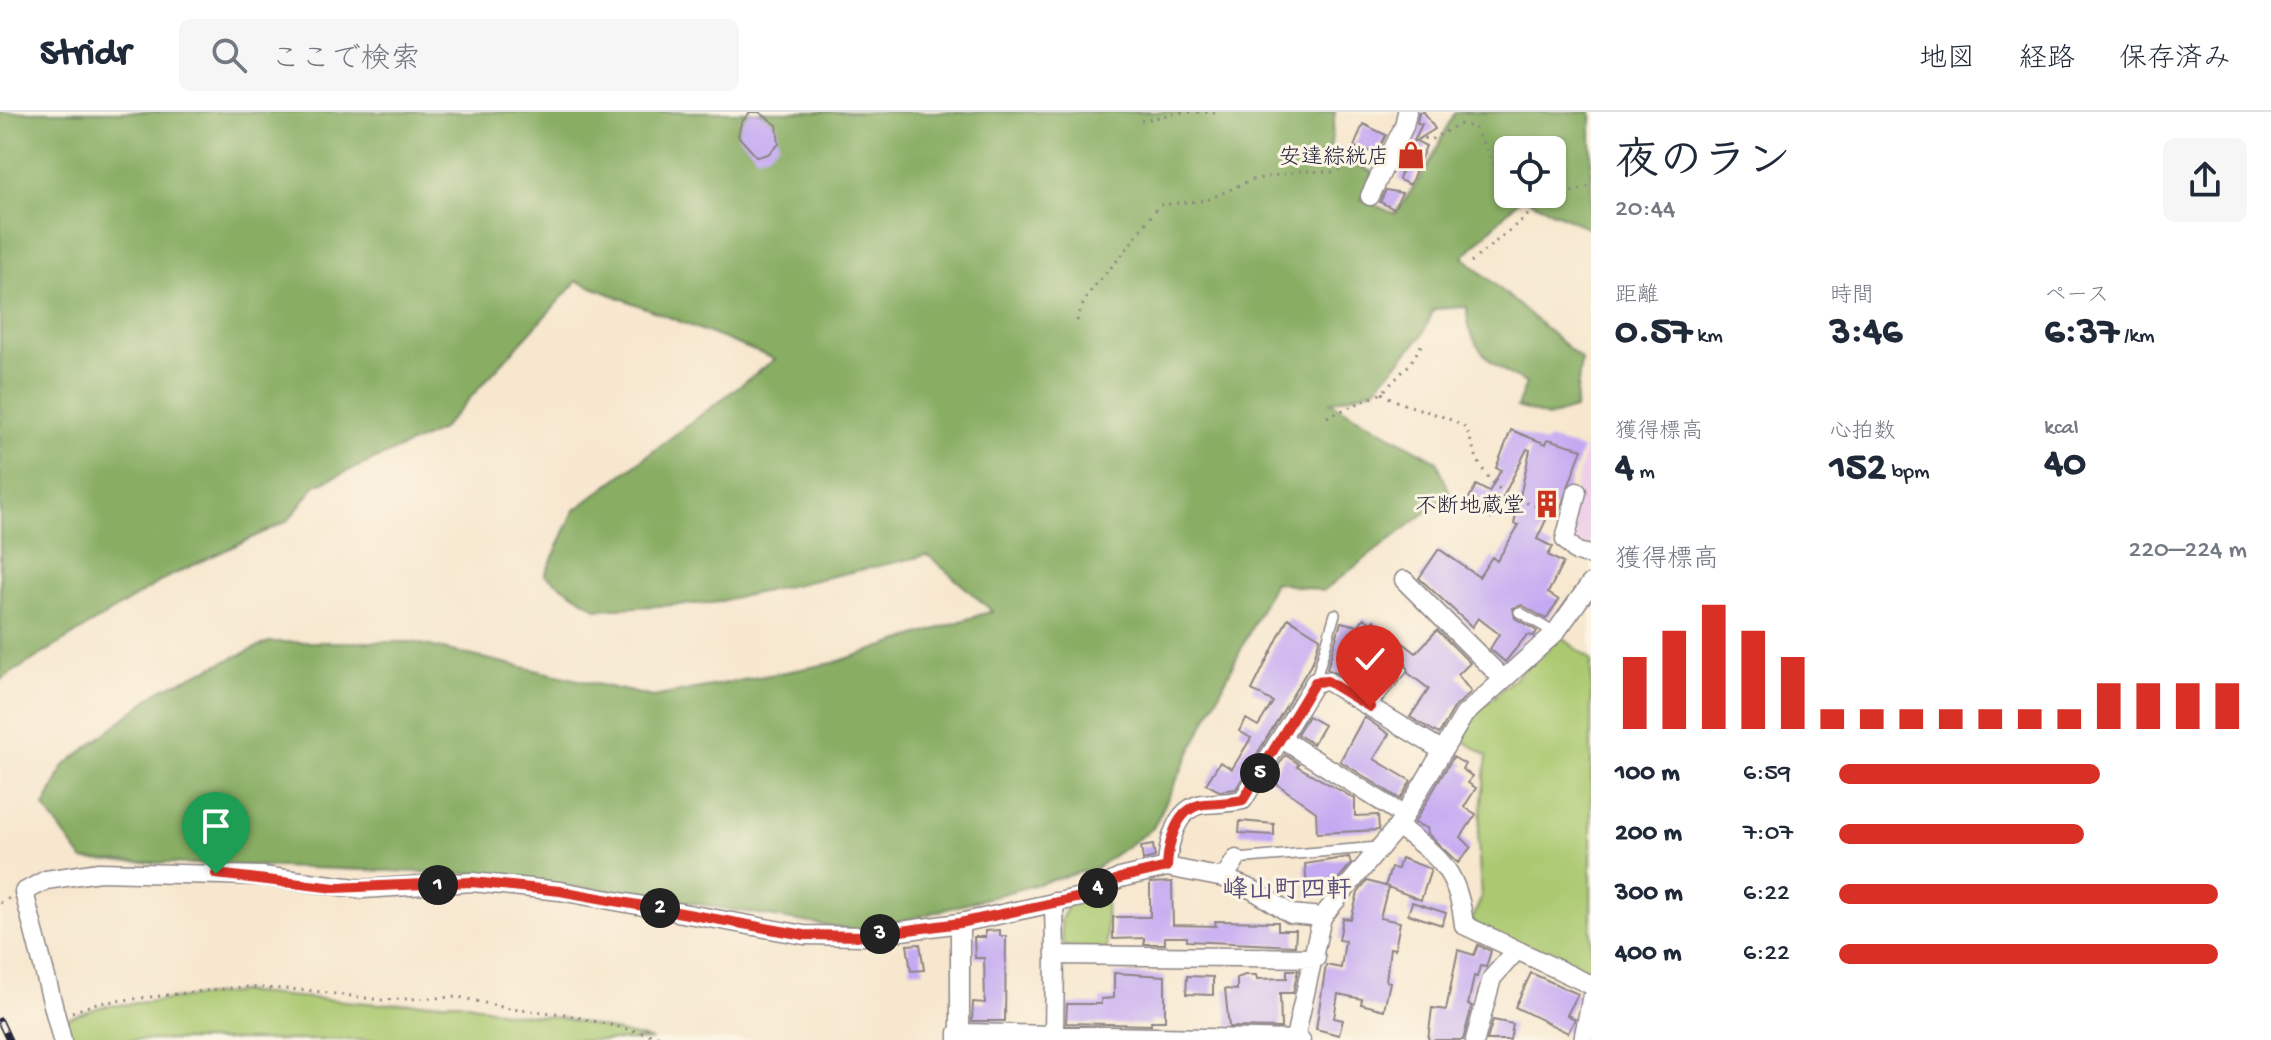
<!DOCTYPE html>
<html lang="ja">
<head>
<meta charset="utf-8">
<style>
  body { margin:0; font-family:"Gochi Hand","Klee One",sans-serif; background:#f6f6f7; color:#1f2937; height:100vh; display:flex; flex-direction:column; font-size:30px; white-space:nowrap }
  * { box-sizing:border-box; margin:0 }
  p { font-size:26px; color:#747a83 }
  .icon { flex:none; width:44px; height:44px; fill:none; stroke:currentColor; stroke-width:2; stroke-linecap:round; stroke-linejoin:round }
  .map { position:relative; flex:1; overflow:hidden }
  .drawer { display:flex; flex-direction:column; background:#fff; width:680px }
  .drawer>* { flex:none }
  .fabs { position:absolute; left:1494px; top:24px; display:grid; gap:16px }
  .fabs a { display:grid; place-items:center; width:72px; height:72px; border-radius:12px; background:#fff; box-shadow:0 2px 6px #0004; font-size:40px }
  .pin { position:absolute; display:grid; place-items:center; width:68px; height:68px; color:#fff; margin:-82px -34px; border-radius:50% 50% 50% 0; rotate:-45deg; box-shadow:0 0 8px #0007 }
  .pin .icon { rotate:45deg }
  .km { position:absolute; width:40px; height:40px; margin:-20px; border-radius:50%; background:#222; color:#fff; font-size:22px; line-height:40px; text-align:center }
  .round { display:grid; place-items:center; flex:none; width:84px; height:84px; border-radius:12px; background:#f6f6f7 }
  .head { display:flex; align-items:center; justify-content:space-between; height:136px; padding:0 24px }
  h1 { font-size:44px; font-weight:700; line-height:60px }
  .metrics { display:grid; grid-template-columns:repeat(3,1fr); gap:12px; height:136px; padding:8px 24px }
  .metrics div { display:grid; align-content:center }
  .metrics b { font-size:40px; font-weight:700 }
  .metrics small { font-size:22px; font-weight:400 }
  .metrics p { font-size:22px }
  .chart { height:224px; padding:16px 24px }
  .chart p { display:flex; justify-content:space-between }
  .chart svg { width:100%; height:144px; margin-top:8px; stroke:#d93025; stroke-width:6 }
  ul { padding:0 24px; list-style:none; font-size:26px }
  li { display:grid; grid-template-columns:128px 96px 1fr; align-items:center; height:60px }
  li i { height:20px; border-radius:10px; background:#d93025 }
  header { display:flex; align-items:center; gap:48px; box-sizing:border-box; height:112px; padding:0 40px; background:#fff; border-bottom:2px solid #e0e1e3 }
  header strong { font-size:38px }
  nav { display:flex; gap:44px; margin-inline-start:auto; font-size:28px }
  .search { width:560px; height:72px; background:#f6f6f7; display:flex; align-items:center; gap:20px; box-sizing:border-box; padding:0 28px; border-radius:12px; color:#747a83; font-size:30px }
  main { display:flex; flex:1; min-height:0 }
  .map>svg:first-child { display:block }
</style>
</head>
<body>
<header>
<strong>Stridr</strong>
<div class="search"><svg class="icon" aria-label="search" viewBox="0 0 24 24"><circle cx="10" cy="10" r="6"/><path d="M15 15l6 6"/></svg>ここで検索</div>
<nav><a>地図</a><a>経路</a><a>保存済み</a></nav>
</header>
<main>
<div class="map">
<svg width="1591" height="928" viewBox="0 0 1591 928">
  <rect width="100%" height="100%" fill="#fcf5e5"/>
  <filter id="ink" filterUnits="userSpaceOnUse"><feTurbulence type="fractalNoise" baseFrequency=".0125" numOctaves="2"/><feDisplacementMap in="SourceGraphic" scale="16" xChannelSelector="R" yChannelSelector="G"/><feConvolveMatrix kernelMatrix="1 2 1 2 8 2 1 2 1" color-interpolation-filters="sRGB"/></filter>
  <filter id="wash" filterUnits="userSpaceOnUse"><feTurbulence type="fractalNoise" baseFrequency=".006" numOctaves="4" result="noise"/><feDisplacementMap in="SourceGraphic" scale="32" xChannelSelector="R" yChannelSelector="G"/><feGaussianBlur stdDeviation="1.8" result="paint"/><feColorMatrix in="noise" values="0 0 0 0 0 0 0 0 0 0 0 0 0 0 0 0 0 1.4 0 .05"/><feComposite in="paint" operator="in"/></filter>
  <g filter="url(#wash)">
    <rect width="100%" height="100%" fill="#f7e7ce"/>
    <!-- built -->
    <path fill="#eed0e8" d="M1591 278V438L1571 427 1575 378 1590 314Z"/>
    <!-- green -->
    <path fill="#abc971" stroke="#667656" stroke-width="2" d="M1560 524 1591 548V867L1471 810 1481 787 1478 726 1487 644 1458 625 1470 607Z
      M1106 782 1107 837 1067 835 1062 830 1061 807 1069 793Z
      M240 880 379 892 459 890 508 901 562 906 652 928H69L66 907 100 895Z"/>
    <!-- forest -->
    <path fill="#88ad63" stroke="#55684f" stroke-width="2" fill-rule="evenodd" d="M0 0H1335L1330 39 1374 61 1361 87 1395 102 1428 54 1455 0H1591V118L1522 85 1463 145 1581 247 1575 297 1548 305 1517 295 1526 271C1492 255 1467 235 1467 195L1434 197 1422 224 1374 277 1330 290 1437 349 1450 382 1323 479 1274 470 1153 716 1096 756 863 820 652 784 475 762 83 748 44 695 64 654 160 578 269 530H412L653 585 833 551 992 499 928 443 712 491 597 497 545 463 574 399 775 247 577 169 440 319 316 373 288 409 168 465 0 568ZM1508 38H1552V82H1508Z"/>
    <g id="blocks">
      <!-- building -->
      <path fill="#c4a9f3" d="M750 0H759L777 13 779 32 768 42 757 45 738 24 741 11Z
        M1419 0H1424L1435 17 1416 29 1426 34 1410 73 1399 68 1408 34 1411 35 1422 12 1417 11Z
        M1363 12 1386 23 1377 41 1354 35Z
        M1386 78 1402 81 1394 97 1380 90Z
        M1511 318 1546 332 1548 327 1582 337 1560 397 1552 395 1537 427 1553 435 1548 443 1563 451 1548 481 1559 488 1546 507 1522 493 1513 496 1515 506 1537 519 1534 524 1527 523 1505 550 1490 537 1499 522 1478 506 1472 515 1419 466 1439 437 1479 465 1492 445 1497 449 1519 413 1514 412 1530 338 1527 337 1492 407 1474 398 1477 393 1468 388 1476 373 1489 380 1501 358 1496 356Z
        M1288 506 1320 526 1313 549 1236 677 1219 679 1206 672 1220 650 1232 657 1251 626 1239 619 1246 607 1258 614 1273 590 1252 578Z
        M1364 506 1371 511 1374 508 1416 541 1437 518 1470 551 1458 563 1471 580 1454 596 1439 622 1410 605 1429 577 1408 561 1406 552H1397L1378 575 1362 564 1377 543 1375 533 1366 534 1343 564 1327 557 1341 510 1358 514Z
        M1308 604 1324 613 1313 632 1297 622Z
        M1364 605 1389 622 1374 647 1411 669 1400 687 1340 649Z
        M1285 643 1299 652 1297 654 1355 687V704L1378 703 1379 718 1317 721 1316 700 1270 667Z
        M1453 645 1465 652 1462 657 1472 664 1468 671 1476 676 1464 695 1476 702 1461 725 1471 735 1458 751 1428 722 1427 716 1414 711Z
        M1240 709 1274 712V723L1239 721Z
        M1153 733 1155 745 1143 748 1141 735Z
        M1349 745 1351 752 1334 772 1307 777 1305 752Z
        M1401 746 1431 757 1421 788 1385 774 1391 756 1398 757Z
        M1367 769 1388 775 1380 806 1400 810 1395 837 1390 836 1386 869 1390 870 1384 898 1361 892 1362 887 1338 882 1334 906 1343 908 1339 923 1316 917 1326 853 1341 856 1345 829 1339 828 1343 806 1351 807 1358 781Z
        M1172 770 1173 813 1216 814 1215 809 1278 810V818H1296L1295 834 1187 829V825H1165V832H1144V826L1113 827V805H1150V771Z
        M1412 790 1446 801 1442 813 1408 802Z
        M1000 818V824H1006L1005 909H972L973 890 985 891 984 846H975L974 825H985V819Z
        M920 832 924 858 911 859 907 833Z
        M1478 833 1491 839 1486 855 1480 854 1477 865 1474 864 1468 893 1472 894 1463 928H1428L1432 896 1446 898 1458 838 1474 843Z
        M1287 858H1298L1293 881H1280L1281 916 1229 915 1225 877 1237 878V866L1245 863H1256L1257 867 1287 866Z
        M1114 861 1165 864V909H1151V913L1066 911 1067 892H1101V887L1114 886Z
        M1531 861 1578 882 1567 903 1575 907 1568 921 1515 895Z
        M1187 864 1213 865V883L1186 882Z
        M1493 908 1513 912 1510 928H1487Z"/>
    </g>
  </g>
  <g filter="url(#ink)">
    <use href="#blocks" fill-opacity="0" stroke="#8c8484" stroke-width="2"/>
    <g fill="none" stroke-linecap="round" stroke-linejoin="round">
      <defs>
        <path id="service" d="M1519 500 1555 521
          M1315 570 1335 502
          M1342 578 1371 539
          M1370 595 1402 558
          M1236 747 1378 735"/>
        <path id="minor" d="M1370 84 1404 14 1407 0
          M1577 380 1565 428 1577 440 1591 443
          M1404 468 1502 566
          M1282 627 1403 703
          M1398 714C1440 746 1458 758 1464 813L1591 873
          M1167 755C1168 733 1175 696 1203 692 1217 691 1229 691 1243 688L1315 570 1327 569 1443 639
          M1224 766 1236 747
          M1054 790 1055 843
          M1322 805 1398 714 1464 603 1555 521 1591 471
          M960 811V921L1301 928
          M1054 924 1055 843 1316 846
          M62 928 24 780 46 768 99 760 262 764 363 777 472 770 560 779 804 823 864 824 960 811 1081 785 1120 766 1167 755 1224 766 1253 778 1291 802 1322 805 1295 926
          M1475 928 1492 866 1517 838
          M1583 928 1591 888"/>
        <path id="tertiary" d="M960 928V921"/>
      </defs>
      <!-- service casing -->
      <use href="#service" stroke="#8c8484" stroke-width="12"/>
      <!-- minor casing -->
      <use href="#minor" stroke="#8c8484" stroke-width="21"/>
      <!-- tertiary casing -->
      <use href="#tertiary" stroke="#8c8484" stroke-width="25"/>
      <!-- path -->
      <path stroke="#8c8484" stroke-width="3" stroke-dasharray="2 6" stroke-linecap="butt" d="M1181 0H1216
        M1141 9 1181 0
        M1416 24 1430 28 1459 12 1474 15 1497 57 1508 67
        M1534 82 1546 88 1591 74
        M1471 150 1546 88
        M1077 209C1085 178 1103 166 1122 143 1135 127 1146 109 1160 93L1207 88 1251 68 1300 59 1332 60 1348 54 1366 57
        M1382 281C1408 298 1441 299 1467 317 1475 344 1484 372 1513 385 1527 392 1540 394 1554 403
        M1327 305 1382 281 1409 253 1424 229
        M0 791 10 786
        M72 900 97 891 241 875 306 878 380 888 459 885 510 897 564 902 673 928"/>
      <!-- service -->
      <use href="#service" stroke="#fff" stroke-width="9"/>
      <!-- minor -->
      <use href="#minor" stroke="#fff" stroke-width="18"/>
      <!-- tertiary -->
      <use href="#tertiary" stroke="#fff" stroke-width="22"/>
      <defs>
        <path id="rail" d="M0 909 9 928"/>
      </defs>
      <!-- rail casing -->
      <use href="#rail" stroke="#22223b" stroke-width="7"/>
      <!-- rail -->
      <use href="#rail" stroke="#fcf5e5" stroke-width="4" stroke-dasharray="12" stroke-linecap="butt"/>
    </g>
  </g>
  <g fill="none" stroke-linecap="round" stroke-linejoin="round" filter="url(#ink)">
    <defs>
      <path id="route" d="M216 762 335 776 472 770 560 779 804 823 864 824 960 811 1081 785 1120 766 1167 755C1168 733 1175 696 1204 692 1217 691 1229 691 1243 688L1315 570 1327 569 1370 595"/>
    </defs>
    <!-- route casing -->
    <use href="#route" stroke="#fff" stroke-width="16"/>
    <!-- route -->
    <use href="#route" stroke="#d93025" stroke-width="10"/>
  </g>
  <!-- icons -->
  <defs>
    <symbol id="shop-bare" viewBox="-9 -9 18 18"><path d="M-5-2.5h2.3a2.7 3.5 0 0 1 5.4 0H5L5.5 6h-11ZM-1.5-2.5h3a1.5 2.3 0 0 0-3 0Z" fill="#c8321e" stroke="#fcf5e5" stroke-width="2.5" paint-order="stroke"/></symbol>
    <symbol id="building-bare" viewBox="-9 -9 18 18"><path d="M-4-6H4V6H1V3H-1V6H-4ZM-2.5-4.3h1.7v1.8h-1.7ZM.8-4.3h1.7v1.8H.8ZM-2.5-1h1.7V.8h-1.7ZM.8-1h1.7V.8H.8Z" fill="#c8321e" stroke="#fcf5e5" stroke-width="2.5" paint-order="stroke"/></symbol>
  </defs>
  <g fill-rule="evenodd">
    <use href="#shop-bare" x="1391" y="23" width="40" height="40"/>
    <use href="#building-bare" x="1527" y="372" width="40" height="40"/>
  </g>
  <g text-anchor="middle" stroke-width="6" stroke-linejoin="round" paint-order="stroke">
    <!-- poi labels -->
    <g font-size="22" fill="#22223b" stroke="#fcf5e5" text-anchor="end">
      <text x="1389" y="51">安達綜絖店</text>
      <text x="1525" y="400">不断地蔵堂</text>
    </g>
    <!-- quarter labels -->
    <g font-size="26" font-weight="bold" fill="#5b517b" stroke="#fcf5e5">
      <text x="1287" y="785">峰山町四軒</text>
    </g>
  </g>
</svg>
<div class="fabs">
<a><svg class="icon" aria-label="locate" viewBox="0 0 24 24"><circle cx="12" cy="12" r="6"/><path d="M12 2v4M12 18v4M2 12h4M18 12h4"/></svg></a>
</div>
<div class="pin" style="left:216px;top:762px;background:#1e9e55"><svg class="icon" aria-label="arrive" viewBox="0 0 24 24"><path d="M6 21V4h12l-3 4 3 4H6"/></svg></div>
<div class="pin" style="left:1370px;top:595px;background:#d93025"><svg class="icon" aria-label="check" viewBox="0 0 24 24"><path d="M5 12l5 5 9-10"/></svg></div>
<b class="km" style="left:438px;top:773px">1</b>
<b class="km" style="left:660px;top:796px">2</b>
<b class="km" style="left:880px;top:822px">3</b>
<b class="km" style="left:1098px;top:776px">4</b>
<b class="km" style="left:1260px;top:661px">5</b>
</div>
<section class="drawer">
<div class="head"><div><h1>夜のラン</h1><p>20:44</p></div><a class="round"><svg class="icon" aria-label="share" viewBox="0 0 24 24"><path d="M12 15V3M7 8l5-5 5 5M5 13v7h14v-7"/></svg></a></div>
<div class="metrics">
<div><p>距離</p><b>0.57<small> km</small></b></div>
<div><p>時間</p><b>3:46</b></div>
<div><p>ペース</p><b>6:37<small> /km</small></b></div>
</div>
<div class="metrics">
<div><p>獲得標高</p><b>4<small> m</small></b></div>
<div><p>心拍数</p><b>152<small> bpm</small></b></div>
<div><p>kcal</p><b>40</b></div>
</div>
<div class="chart"><p><span>獲得標高</span>220–224 m</p>
<svg viewBox="0 0 160 44" preserveAspectRatio="none"><path d="M5 44V22M15 44V14M25 44V6M35 44V14M45 44V22M55 44V38M65 44V38M75 44V38M85 44V38M95 44V38M105 44V38M115 44V38M125 44V30M135 44V30M145 44V30M155 44V30"/></svg>
</div>
<ul>
<li><b>100 m</b>6:59<i style="width:64%"></i></li>
<li><b>200 m</b>7:07<i style="width:60%"></i></li>
<li><b>300 m</b>6:22<i style="width:93%"></i></li>
<li><b>400 m</b>6:22<i style="width:93%"></i></li>
</ul>
</section>
</main>
</body>
</html>
